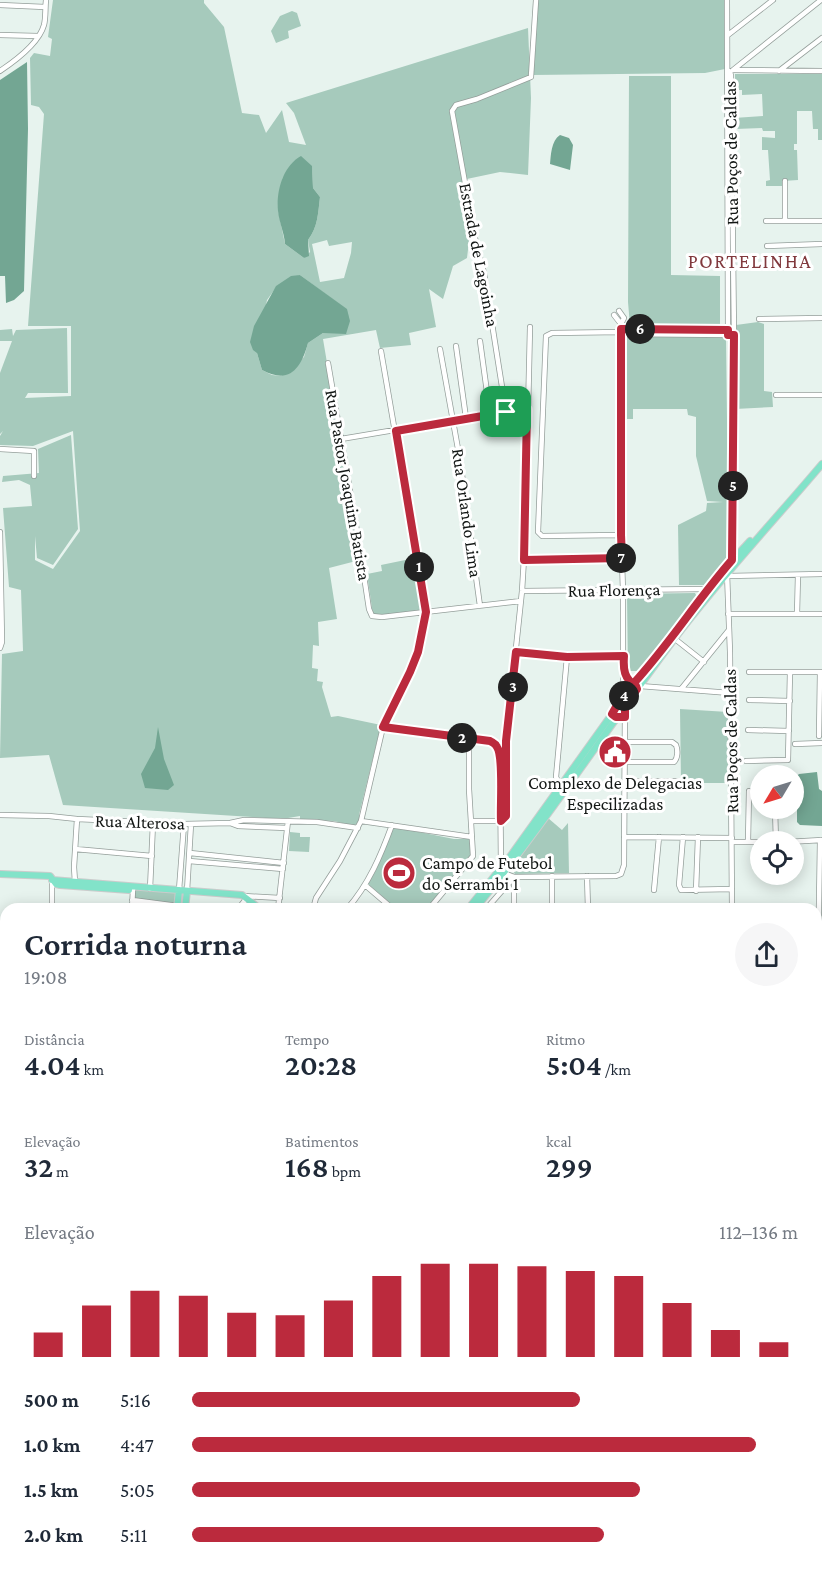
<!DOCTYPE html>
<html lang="pt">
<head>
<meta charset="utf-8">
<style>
  body { margin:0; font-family:"Crimson Pro",serif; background:#f6f6f7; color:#1f2937; height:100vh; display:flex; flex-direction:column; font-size:22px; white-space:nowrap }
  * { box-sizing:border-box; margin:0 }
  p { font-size:20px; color:#747a83 }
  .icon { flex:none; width:33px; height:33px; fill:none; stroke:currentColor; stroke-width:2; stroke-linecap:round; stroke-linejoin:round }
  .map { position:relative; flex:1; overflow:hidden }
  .panel { position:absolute; left:0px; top:903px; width:822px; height:666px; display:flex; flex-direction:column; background:#fff; border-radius:18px 18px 0 0; box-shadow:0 3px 15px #0003 }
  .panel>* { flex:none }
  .needle { width:39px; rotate:232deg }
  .tools { position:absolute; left:750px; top:765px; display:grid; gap:12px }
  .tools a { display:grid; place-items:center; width:54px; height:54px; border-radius:50%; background:#fff; box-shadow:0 3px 15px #0003; font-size:30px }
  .pin { position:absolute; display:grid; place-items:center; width:51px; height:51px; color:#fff; margin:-26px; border-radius:12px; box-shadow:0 3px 9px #0006 }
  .km { position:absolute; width:30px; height:30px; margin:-15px; border-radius:50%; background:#222; color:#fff; font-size:16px; line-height:30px; text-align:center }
  .round { display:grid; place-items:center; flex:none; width:63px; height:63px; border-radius:32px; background:#f6f6f7 }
  .head { display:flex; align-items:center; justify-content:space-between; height:102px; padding:0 24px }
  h1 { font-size:33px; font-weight:600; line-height:45px }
  .metrics { display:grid; grid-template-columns:repeat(3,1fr); gap:9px; height:102px; padding:6px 24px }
  .metrics div { display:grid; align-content:center }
  .metrics b { font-size:30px; font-weight:600 }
  .metrics small { font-size:16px; font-weight:400 }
  .metrics p { font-size:16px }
  .chart { height:168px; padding:12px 24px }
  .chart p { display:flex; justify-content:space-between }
  .chart svg { width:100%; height:108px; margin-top:6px; stroke:#bb2a3d; stroke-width:6 }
  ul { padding:0 24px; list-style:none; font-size:20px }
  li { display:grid; grid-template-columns:96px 72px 1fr; align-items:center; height:45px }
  li i { height:15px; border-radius:8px; background:#bb2a3d }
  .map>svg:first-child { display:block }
</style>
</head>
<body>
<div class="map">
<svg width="822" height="1569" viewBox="0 0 822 1569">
  <rect width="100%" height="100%" fill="#e7f3ee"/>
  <!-- green -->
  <path fill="#a6cabc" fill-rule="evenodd" d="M53 0H204V3L224 27 242 113 259 115 266 133 282 110 289 142 306 145 294 113 286 103 528 28 531 98 528 175 500 172 462 180 470 233 467 258 453 266 443 299 429 289 436 327 409 333 411 345 380 348 376 330 323 339 360 560 329 568 337 619 318 622 319 646 313 645 312 668 318 669 317 681 323 682 322 687 331 717 338 716 381 725 359 815 360 820 354 826 334 821 300 820V816L282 819 63 805 49 755 0 758 2 654 23 651 21 590 9 587 3 508 32 506 30 485 19 480 2 482 3 476 39 473 38 449 71 435 78 529 53 565 37 558 35 536V560L53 569 80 531 73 431 33 446 0 445V436L3 431 0 434V373L12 341H0V330L12 329 13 336 16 330 67 328 68 393H28L25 398 71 396V326H28L44 114 39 107 31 105 30 58 34 53 50 56 52 39 48 37ZM312 167 313 188 320 197C318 213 318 227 308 240L310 252 304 258 285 244 278 210 283 177ZM327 240 329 246 352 242 351 253 344 278 320 282 312 244ZM300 275 347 310 323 333 308 343 304 357 281 376 272 375 262 370 257 353 267 300 277 286Z
    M535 0H724L725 69 705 73 532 75Z
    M292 11 297 13 301 26 288 31 289 38 276 43 271 31 280 16Z
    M735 74H822V140H818V129H813L812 111H797V144H794V150H797L798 180 783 181V186H766V181L770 180 768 150H762V137L775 138V131H763L762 128 735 129 734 118 763 116 762 94 742 95V90H735Z
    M629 76H671V275L720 276V326H630L628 302Z
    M758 322 764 324V391L772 392 773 407 735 409 736 325Z
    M626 336H726L728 502 730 503 728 562 704 585H679L678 525 706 511 707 503 723 502 707 501 696 456V417L688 415 687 409H633V419H627Z
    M415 558 424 610 378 617 373 615 367 574 382 571 381 565Z
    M695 593 697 597 641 671H628L627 594Z
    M680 709 728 712V783H681Z
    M548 818 562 830 568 823 569 873 515 874 512 869Z
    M394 827 454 839H471V855L469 860 426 909H397L368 884Z
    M290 832 300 833V837H310L309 852 289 851Z
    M133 889 176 893 175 903 133 899Z"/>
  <!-- water -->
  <path fill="#73a693" d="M27 62 28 129 24 291 14 300 6 303 5 276H0V80Z
    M560 135 569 138 573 145 570 170 550 164C551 155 551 141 560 135Z
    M301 156 312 166 313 188 320 197C318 213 318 227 308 240L309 256 304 258 285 244C284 232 279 222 278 211 276 191 283 166 301 156Z
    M300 275 347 309 350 321 346 334 323 333 308 343C301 368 290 385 262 370L257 353 253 350 250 342 254 326 276 286 291 276Z
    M158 727 164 759 174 785 168 790 145 788 141 774 155 748Z
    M817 772 819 789 822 791V826L800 825 797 822V776L799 774Z"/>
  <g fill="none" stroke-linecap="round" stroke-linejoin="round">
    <defs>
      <path id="minor" d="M727 0 728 335
        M0 5 45 7
        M0 35 38 36
        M728 35 773 0
        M733 70 821 0
        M734 70 822 71
        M0 71C15 61 39 43 44 25 46 17 45 8 46 0
        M729 71 731 75 734 335 732 560
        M779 71 822 38
        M785 181V221
        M766 221H822
        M767 246 822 244
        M619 311 624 318 621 324
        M614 315 621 324 623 341 621 535 623 590V677L624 686 627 689
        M759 319 822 318
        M621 329 728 330
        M622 334 731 335
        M480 341 490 414
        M456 346 466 418
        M440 349 460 460 480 606
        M328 363 359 543 369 609 372 616 382 617 521 601
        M776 395H822
        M506 412 484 273 475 238 452 111 456 105 477 99 531 77 536 0
        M341 439 490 414 527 409
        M0 449 34 451V476
        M0 532 2 642 0 648
        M621 535 542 536 538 532 546 336 552 333 622 332
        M524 560 623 558
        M727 573 730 652 732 909
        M728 576 822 574
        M522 591 706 589
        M728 614H822
        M797 614 798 575
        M675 639 704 662
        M516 652 567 657 624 655
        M749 672H822
        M640 686 730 693
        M682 688 729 630
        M749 700 790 701
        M383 727 490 741 497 746 500 761 501 868 504 873 514 877 616 876 621 874 624 865 625 707
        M748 730 789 731
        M819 736 820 672
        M625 742H672L676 745C678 750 678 758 674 762H625
        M795 744 822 743
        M746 761 788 760 790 672
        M625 781H678
        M560 785 556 777 567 657
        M775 808 776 842
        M0 815 49 816 77 819 184 824 230 823 244 820 317 822 358 828
        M361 821 472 837
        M471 821H501
        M501 821 505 818 506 813V742L522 591 525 542 530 327
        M230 823 238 826 287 828
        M624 837 732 838
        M683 837 679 885 681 890 732 889
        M732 842H782
        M748 842 749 791
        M787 842 822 840
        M75 849 152 856
        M190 853 284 863
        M189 861 283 869
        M587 876 588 909
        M514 877V909
        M75 882 74 867 77 819
        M365 885 393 909
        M150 889 153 823
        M179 890 184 824
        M654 890 659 837
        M187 891 191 824
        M696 891 698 837
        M244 896 280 898
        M132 900 178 906
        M52 909V880
        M132 909 133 889
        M238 909 247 898
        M278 909 288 821
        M313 909 316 898 340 861 361 821 383 727 410 672 418 652 426 612 381 351
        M347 909C369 884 381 855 392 825
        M429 909 473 856 469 789V739
        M486 909 514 877
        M552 909V876
        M0 931H6
        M818 965 820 840
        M0 989H6
        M0 1046H6
        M816 1056H822
        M0 1104H6
        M0 1156H6
        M816 1170 822 1169
        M816 1202 822 1200
        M816 1226 822 1256
        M0 1281H6
        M816 1336H822
        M816 1367 822 1366
        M0 1398H6
        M816 1401 822 1431
        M816 1460 822 1459
        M816 1491 822 1490
        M816 1525 822 1524
        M816 1556 822 1555
        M0 1563 6 1561
        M181 1563 183 1569
        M322 1563 324 1569
        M361 1563 363 1569
        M399 1563 401 1569
        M439 1563 441 1569
        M478 1563 480 1569
        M517 1563 519 1569
        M556 1563 558 1569
        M694 1563 695 1569
        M737 1563 738 1569
        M122 1567 132 1563
        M750 1569 781 1563"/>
      <path id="major" d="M633 684 648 668 706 589 750 541
        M0 874 50 876 56 884 60 885 129 890
        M52 880 242 895 260 909
        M177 909 179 890
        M185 909 187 891
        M468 909 509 858 612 714 627 690
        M475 909C546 822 608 727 675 638 721 577 773 522 822 464
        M816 1139 822 1137
        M0 1454 6 1452
        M0 1477 6 1469
        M278 1563 280 1567 283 1566"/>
    </defs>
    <!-- minor casing -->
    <use href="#minor" stroke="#949e9a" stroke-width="6"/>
    <!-- major casing -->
    <use href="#major" stroke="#cbcccc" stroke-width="8"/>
    <!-- minor -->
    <use href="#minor" stroke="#fff" stroke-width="4.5"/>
    <!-- major -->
    <use href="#major" stroke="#82e3c9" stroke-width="6"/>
  </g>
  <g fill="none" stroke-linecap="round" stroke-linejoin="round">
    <defs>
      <path id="route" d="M506 412 396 431 426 612 418 652 410 672 383 727 490 741C493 743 495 743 497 747 504 757 500 806 501 821L506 816V741L516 652 567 657 624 656C623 669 624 679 636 686L637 689 625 705V717H616L612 714 628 686C629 684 630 684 633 684 669 645 697 600 732 560L734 335H728V330L621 329V535L622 558 524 560 527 410 506 412"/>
    </defs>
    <!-- route casing -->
    <use href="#route" stroke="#fff" stroke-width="12"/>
    <!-- route -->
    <use href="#route" stroke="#bb2a3d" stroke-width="8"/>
  </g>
  <!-- icons -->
  <defs>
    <symbol id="civic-disc" viewBox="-11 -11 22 22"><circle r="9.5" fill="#bb2a3d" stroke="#fff"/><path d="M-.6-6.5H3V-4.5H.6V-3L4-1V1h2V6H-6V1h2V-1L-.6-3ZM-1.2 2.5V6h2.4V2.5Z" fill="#fff"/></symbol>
    <symbol id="stadium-disc" viewBox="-11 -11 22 22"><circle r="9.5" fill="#bb2a3d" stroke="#fff"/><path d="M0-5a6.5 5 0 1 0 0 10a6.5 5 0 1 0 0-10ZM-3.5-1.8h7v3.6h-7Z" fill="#fff"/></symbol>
  </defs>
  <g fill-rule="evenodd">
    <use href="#civic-disc" x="596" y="733" width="38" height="38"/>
    <use href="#stadium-disc" x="380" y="854" width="38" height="38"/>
  </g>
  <g text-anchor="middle" stroke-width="6" stroke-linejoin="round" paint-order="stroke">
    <!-- street labels -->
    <g font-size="18" fill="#131715" stroke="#fff">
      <text transform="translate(731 153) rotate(-91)" y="6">Rua Poços de Caldas</text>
      <text transform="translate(479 255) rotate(79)" y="6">Estrada de Lagoinha</text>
      <text transform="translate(348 485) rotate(80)" y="6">Rua Pastor Joaquim Batista</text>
      <text transform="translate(467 513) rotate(82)" y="6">Rua Orlando Lima</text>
      <text transform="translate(614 590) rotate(-1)" y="6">Rua Florença</text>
      <text transform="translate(731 741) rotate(-91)" y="6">Rua Poços de Caldas</text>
      <text transform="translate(140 822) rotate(2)" y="6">Rua Alterosa</text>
    </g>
    <!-- poi labels -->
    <g font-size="18" fill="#131715" stroke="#fff">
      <text x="615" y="789">Complexo de Delegacias<tspan x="615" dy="21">Especilizadas</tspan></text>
      <text x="422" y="869" text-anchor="start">Campo de Futebol<tspan x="422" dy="21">do Serrambi 1</tspan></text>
    </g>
    <!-- neighbourhood labels -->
    <g font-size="20" letter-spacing="1.5" fill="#81393d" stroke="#fff">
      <text x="750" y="268">PORTELINHA</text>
    </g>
  </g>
</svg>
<div class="tools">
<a><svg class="needle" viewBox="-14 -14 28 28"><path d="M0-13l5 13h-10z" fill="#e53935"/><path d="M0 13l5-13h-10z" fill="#747a83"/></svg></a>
<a><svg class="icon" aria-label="locate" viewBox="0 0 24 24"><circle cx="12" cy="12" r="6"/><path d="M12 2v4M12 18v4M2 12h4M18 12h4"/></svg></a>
</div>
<div class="pin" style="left:506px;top:412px;background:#1e9e55"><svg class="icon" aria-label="arrive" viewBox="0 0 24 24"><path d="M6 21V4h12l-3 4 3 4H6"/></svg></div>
<b class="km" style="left:419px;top:567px">1</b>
<b class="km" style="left:462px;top:738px">2</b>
<b class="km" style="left:513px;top:687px">3</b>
<b class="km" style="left:624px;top:696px">4</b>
<b class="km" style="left:733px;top:486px">5</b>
<b class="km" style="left:640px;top:329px">6</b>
<b class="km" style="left:621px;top:558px">7</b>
<section class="panel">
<div class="head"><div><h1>Corrida noturna</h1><p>19:08</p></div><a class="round"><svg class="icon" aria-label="share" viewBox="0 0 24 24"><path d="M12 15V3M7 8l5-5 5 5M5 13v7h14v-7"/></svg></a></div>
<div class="metrics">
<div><p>Distância</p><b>4.04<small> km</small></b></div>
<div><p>Tempo</p><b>20:28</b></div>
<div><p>Ritmo</p><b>5:04<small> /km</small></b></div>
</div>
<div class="metrics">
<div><p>Elevação</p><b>32<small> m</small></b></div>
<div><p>Batimentos</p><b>168<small> bpm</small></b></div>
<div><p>kcal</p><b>299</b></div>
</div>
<div class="chart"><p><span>Elevação</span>112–136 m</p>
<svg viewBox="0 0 160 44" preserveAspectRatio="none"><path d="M5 44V34M15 44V23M25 44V17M35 44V19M45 44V26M55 44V27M65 44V21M75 44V11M85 44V6M95 44V6M105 44V7M115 44V9M125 44V11M135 44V22M145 44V33M155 44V38"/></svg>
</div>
<ul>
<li><b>500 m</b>5:16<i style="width:64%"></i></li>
<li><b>1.0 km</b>4:47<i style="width:93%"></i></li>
<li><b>1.5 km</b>5:05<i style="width:74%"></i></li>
<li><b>2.0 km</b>5:11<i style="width:68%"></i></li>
</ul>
</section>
</div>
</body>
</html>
